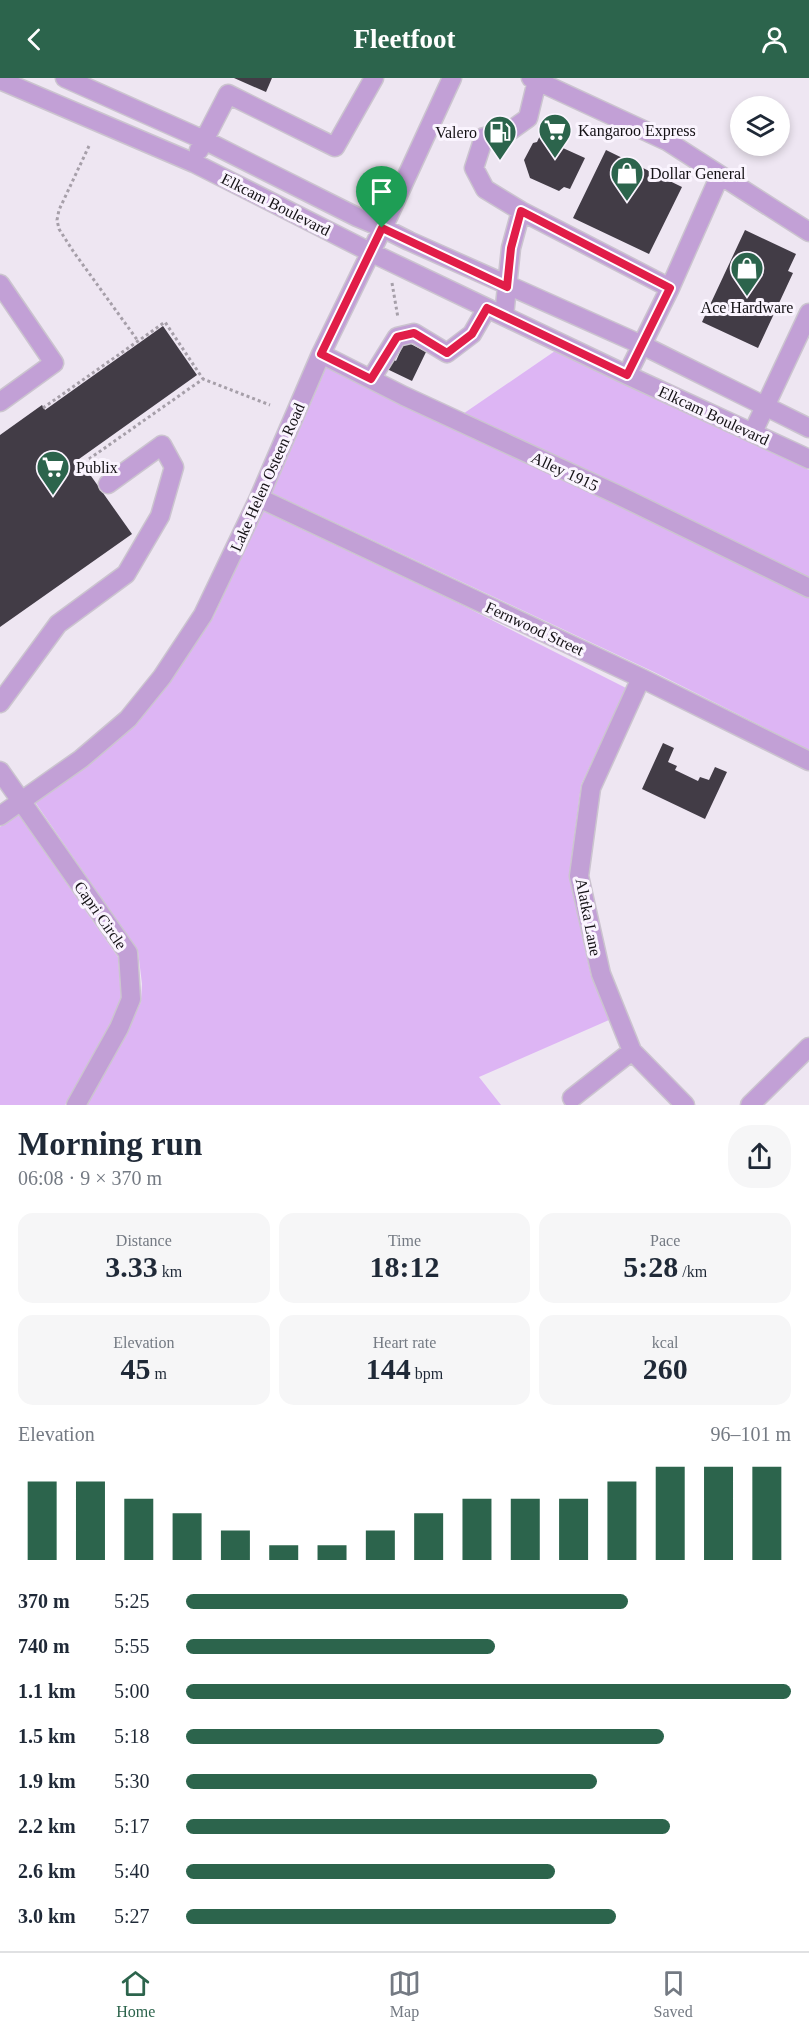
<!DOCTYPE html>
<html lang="en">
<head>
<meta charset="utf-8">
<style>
  body { margin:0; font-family:"Times New Roman",serif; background:#f6f6f7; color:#1f2937; height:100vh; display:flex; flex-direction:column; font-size:22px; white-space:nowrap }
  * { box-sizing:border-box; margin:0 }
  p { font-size:20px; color:#747a83 }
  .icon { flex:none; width:33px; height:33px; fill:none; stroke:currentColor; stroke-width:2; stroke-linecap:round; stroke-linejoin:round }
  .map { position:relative; height:1027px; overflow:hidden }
  .sheet { display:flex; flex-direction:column; background:#fff; flex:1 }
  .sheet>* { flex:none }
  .controls { position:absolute; left:730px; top:18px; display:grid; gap:12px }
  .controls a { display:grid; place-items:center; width:60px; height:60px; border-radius:50%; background:#fff; box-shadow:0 3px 9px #0003; font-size:30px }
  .pin { position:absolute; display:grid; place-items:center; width:51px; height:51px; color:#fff; margin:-62px -26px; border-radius:50% 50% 50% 0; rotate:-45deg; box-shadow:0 0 6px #0007 }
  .pin .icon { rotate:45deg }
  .round { display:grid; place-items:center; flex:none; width:63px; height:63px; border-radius:24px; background:#f6f6f7 }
  .headline { display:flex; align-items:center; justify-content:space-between; height:102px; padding:0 18px }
  h1 { font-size:33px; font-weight:700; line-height:45px }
  .stats { display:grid; grid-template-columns:repeat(3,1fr); gap:9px; height:102px; padding:6px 18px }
  .stats div { display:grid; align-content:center; border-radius:15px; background:#f6f6f7; text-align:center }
  .stats b { font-size:30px; font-weight:700 }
  .stats small { font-size:16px; font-weight:400 }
  .stats p { font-size:16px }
  .chart { height:168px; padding:12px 18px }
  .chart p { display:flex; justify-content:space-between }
  .chart svg { width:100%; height:108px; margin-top:6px; stroke:#2c644c; stroke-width:6 }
  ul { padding:0 18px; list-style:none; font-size:20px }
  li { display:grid; grid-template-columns:96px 72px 1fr; align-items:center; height:45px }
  li i { height:15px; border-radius:8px; background:#2c644c }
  header { display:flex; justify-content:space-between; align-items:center; height:78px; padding:0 18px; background:#2c644c; color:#fff; font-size:27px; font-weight:700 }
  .tab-bar { display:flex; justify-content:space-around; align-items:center; height:84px; border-top:2px solid #e0e1e3; background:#fff; font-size:16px; color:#747a83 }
  .tab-bar a { display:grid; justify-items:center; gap:3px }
  .tab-bar .selected { color:#2c644c }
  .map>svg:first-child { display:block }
</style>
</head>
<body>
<header><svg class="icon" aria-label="back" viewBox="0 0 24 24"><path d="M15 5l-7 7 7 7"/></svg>Fleetfoot<svg class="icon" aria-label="person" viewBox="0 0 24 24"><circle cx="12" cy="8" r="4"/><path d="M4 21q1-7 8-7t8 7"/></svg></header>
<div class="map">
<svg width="809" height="1027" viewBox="0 0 809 1027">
  <rect width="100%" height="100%" fill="#eee6f2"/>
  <!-- green -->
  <path fill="#ddb5f4" d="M555 273 809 392V672L654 594 272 415 330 281 457 340Z
    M263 433 462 527 626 610 581 707 569 798 591 898 609 942 479 999 501 1027H87L128 952 141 924 142 906 138 873 35 724 86 688 134 648 170 604 213 540Z
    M18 736 118 879 121 920 110 946 65 1027H0V749Z"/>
  <!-- building -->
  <path fill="#423c46" d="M234 0H272L266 14Z
    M544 49 559 56 554 66 585 80 570 111 564 109 559 113 530 100 524 82 533 65 537 64Z
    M606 72 682 109 649 176 573 140Z
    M745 152 796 176 788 193 793 195 758 270 702 244Z
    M163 248 197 297 79 381 132 456 0 549V357L42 327 45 332Z
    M405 263 426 274 412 303 387 291 392 281 396 283Z
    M663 665 674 670 668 684 677 688 675 692 698 703 700 699 709 702 715 689 727 694 705 741 642 711Z"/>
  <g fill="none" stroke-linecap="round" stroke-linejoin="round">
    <defs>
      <path id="minor" d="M65 0 204 62 357 139 383 150 409 163 642 267 809 350
        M531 0 667 63 809 154
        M0 2 194 85 370 174 627 297 809 381
        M537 3 528 40 507 55 484 59 474 90 485 111 521 133 670 210
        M199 72 228 16 335 69 374 0
        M0 206 54 285 0 324
        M504 238 511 170 521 133
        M321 276 404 318 616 416 809 510
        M627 297 670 210 720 97
        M371 301 397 259 414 255 447 275 472 256 487 230
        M753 354 809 235
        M259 420 641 600 809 683
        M641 600 591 710 579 798 601 896 632 973 685 1027
        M0 625 58 546 126 496 160 438 174 389 162 367 108 406
        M0 693 128 875 131 921 119 950 76 1027
        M0 738 81 681 128 641 162 599 203 537 259 420 321 276 388 139 452 0
        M572 1020 632 973
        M750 1027 809 969"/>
    </defs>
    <!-- minor casing -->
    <use href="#minor" stroke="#cbc4cf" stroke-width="21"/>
    <!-- path -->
    <path stroke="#a69fa9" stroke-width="3" stroke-dasharray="3 3" stroke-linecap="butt" d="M89 68 59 132 57 142 59 151 73 173 138 263
      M392 205 398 240
      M43 330 165 244 203 301
      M89 381 203 301 270 327"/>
    <!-- minor -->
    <use href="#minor" stroke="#c2a0d6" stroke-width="18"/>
  </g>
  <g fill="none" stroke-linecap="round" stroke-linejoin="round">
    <defs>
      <path id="route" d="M521 133 670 210 627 297 487 230 472 256 447 275 414 255 397 259 371 301 321 276 382 150 507 209 511 170Z"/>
    </defs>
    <!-- route casing -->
    <use href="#route" stroke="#fff" stroke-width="12"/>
    <!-- route -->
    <use href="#route" stroke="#e11d48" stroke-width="8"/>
  </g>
  <!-- icons -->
  <defs>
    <symbol id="supermarket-pin" viewBox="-11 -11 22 30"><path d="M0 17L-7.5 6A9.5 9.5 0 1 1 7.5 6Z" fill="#2c644c" stroke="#faf4fe"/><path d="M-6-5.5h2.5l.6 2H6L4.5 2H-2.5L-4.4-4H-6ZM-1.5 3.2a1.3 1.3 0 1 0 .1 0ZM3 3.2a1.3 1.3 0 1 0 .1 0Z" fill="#fff"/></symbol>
    <symbol id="fuel-pin" viewBox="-11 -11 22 30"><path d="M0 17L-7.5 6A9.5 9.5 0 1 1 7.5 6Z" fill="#2c644c" stroke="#faf4fe"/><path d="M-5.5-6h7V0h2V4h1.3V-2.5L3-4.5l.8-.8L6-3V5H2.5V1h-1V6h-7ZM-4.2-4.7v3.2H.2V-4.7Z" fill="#fff"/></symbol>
    <symbol id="shop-pin" viewBox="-11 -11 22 30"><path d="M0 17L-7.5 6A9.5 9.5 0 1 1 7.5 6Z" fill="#2c644c" stroke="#faf4fe"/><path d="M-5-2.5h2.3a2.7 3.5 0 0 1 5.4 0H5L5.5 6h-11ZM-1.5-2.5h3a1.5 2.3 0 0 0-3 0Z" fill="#fff"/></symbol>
  </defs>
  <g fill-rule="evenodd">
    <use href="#supermarket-pin" x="536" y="33" width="38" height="52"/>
    <use href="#fuel-pin" x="481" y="35" width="38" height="52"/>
    <use href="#shop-pin" x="608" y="76" width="38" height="52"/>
    <use href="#shop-pin" x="728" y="171" width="38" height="52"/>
    <use href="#supermarket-pin" x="34" y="370" width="38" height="52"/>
  </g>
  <g text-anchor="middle" stroke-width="6" stroke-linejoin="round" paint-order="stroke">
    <!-- poi labels -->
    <g font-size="16" fill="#141115" stroke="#faf4fe" text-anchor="start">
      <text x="578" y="58">Kangaroo Express</text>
      <text x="477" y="60" text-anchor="end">Valero</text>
      <text x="650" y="101">Dollar General</text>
      <text x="747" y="235" text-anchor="middle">Ace Hardware</text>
      <text x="76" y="395">Publix</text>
    </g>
    <!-- street labels -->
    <g font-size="16" fill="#141115" stroke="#faf4fe">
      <text transform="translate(276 126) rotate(27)" y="6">Elkcam Boulevard</text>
      <text transform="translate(714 337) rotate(25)" y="6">Elkcam Boulevard</text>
      <text transform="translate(565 393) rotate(25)" y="6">Alley 1915</text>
      <text transform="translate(267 399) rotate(-66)" y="6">Lake Helen Osteen Road</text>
      <text transform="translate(535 550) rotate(25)" y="6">Fernwood Street</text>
      <text transform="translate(101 837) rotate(55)" y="6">Capri Circle</text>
      <text transform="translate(589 839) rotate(79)" y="6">Alatka Lane</text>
    </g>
  </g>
</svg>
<div class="controls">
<a><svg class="icon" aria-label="layers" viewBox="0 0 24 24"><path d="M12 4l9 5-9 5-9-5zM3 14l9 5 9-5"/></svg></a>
</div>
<div class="pin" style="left:382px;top:150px;background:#1e9e55"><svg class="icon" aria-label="arrive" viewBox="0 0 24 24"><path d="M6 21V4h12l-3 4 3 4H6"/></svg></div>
</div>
<section class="sheet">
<div class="headline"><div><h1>Morning run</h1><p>06:08 · 9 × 370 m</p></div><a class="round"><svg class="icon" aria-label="share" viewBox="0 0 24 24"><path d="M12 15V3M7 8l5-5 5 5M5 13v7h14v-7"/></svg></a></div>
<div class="stats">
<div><p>Distance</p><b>3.33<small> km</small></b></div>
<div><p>Time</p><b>18:12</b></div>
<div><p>Pace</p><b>5:28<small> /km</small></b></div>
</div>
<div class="stats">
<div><p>Elevation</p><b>45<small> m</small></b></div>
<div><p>Heart rate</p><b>144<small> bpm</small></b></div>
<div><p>kcal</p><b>260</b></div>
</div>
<div class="chart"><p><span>Elevation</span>96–101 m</p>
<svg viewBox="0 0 160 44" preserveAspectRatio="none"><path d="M5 44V12M15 44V12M25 44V19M35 44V25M45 44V32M55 44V38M65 44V38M75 44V32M85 44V25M95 44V19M105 44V19M115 44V19M125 44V12M135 44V6M145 44V6M155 44V6"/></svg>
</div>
<ul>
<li><b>370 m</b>5:25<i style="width:73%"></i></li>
<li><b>740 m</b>5:55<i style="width:51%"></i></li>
<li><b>1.1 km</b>5:00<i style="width:100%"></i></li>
<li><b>1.5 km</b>5:18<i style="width:79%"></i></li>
<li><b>1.9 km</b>5:30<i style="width:68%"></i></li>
<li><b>2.2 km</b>5:17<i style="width:80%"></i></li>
<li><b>2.6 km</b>5:40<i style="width:61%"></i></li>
<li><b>3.0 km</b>5:27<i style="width:71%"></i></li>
</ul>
</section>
<nav class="tab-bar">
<a class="selected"><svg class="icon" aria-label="home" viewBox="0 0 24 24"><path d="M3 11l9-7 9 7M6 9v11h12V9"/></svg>Home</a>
<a><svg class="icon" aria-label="map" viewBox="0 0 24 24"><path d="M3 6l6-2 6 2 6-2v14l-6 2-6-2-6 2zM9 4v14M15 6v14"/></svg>Map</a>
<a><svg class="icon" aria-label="saved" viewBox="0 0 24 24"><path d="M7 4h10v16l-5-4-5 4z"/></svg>Saved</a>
</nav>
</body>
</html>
